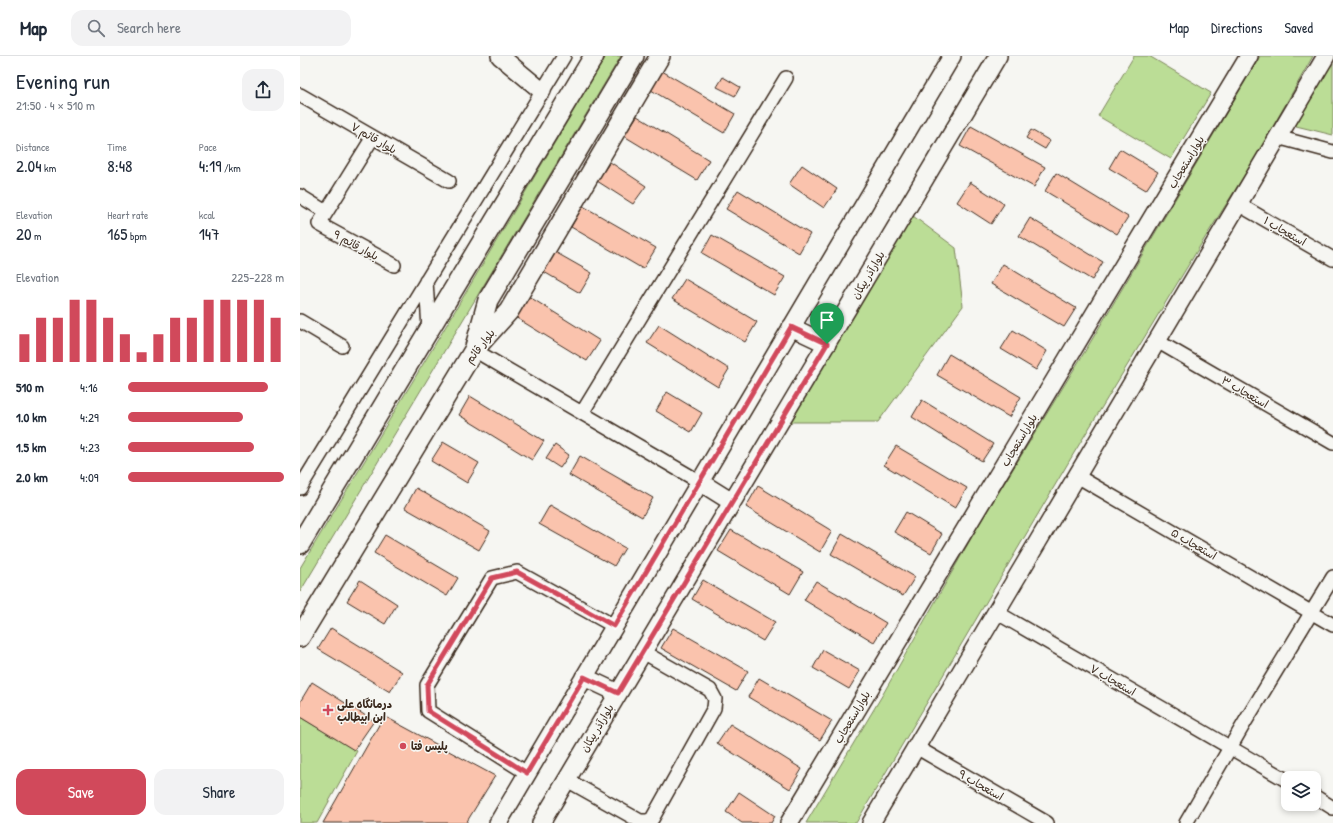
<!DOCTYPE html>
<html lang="en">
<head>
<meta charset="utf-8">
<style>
  body { margin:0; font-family:"Patrick Hand","Playpen Sans Arabic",sans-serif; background:#f2f2f3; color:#1f2937; height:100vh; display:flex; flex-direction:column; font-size:15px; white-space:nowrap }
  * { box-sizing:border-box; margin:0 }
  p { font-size:13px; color:#747a83 }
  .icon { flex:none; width:22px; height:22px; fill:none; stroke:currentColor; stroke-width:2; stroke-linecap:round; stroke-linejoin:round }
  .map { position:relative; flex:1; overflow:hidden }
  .drawer { display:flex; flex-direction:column; background:#fff; width:300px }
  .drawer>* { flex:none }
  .fabs { position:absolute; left:981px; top:715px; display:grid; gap:8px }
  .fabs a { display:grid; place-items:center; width:40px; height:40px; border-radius:8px; background:#fff; box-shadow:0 2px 6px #0003; font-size:20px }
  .pin { position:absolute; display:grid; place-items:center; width:34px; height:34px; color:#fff; margin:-41px -17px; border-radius:50% 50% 50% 0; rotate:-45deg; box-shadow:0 0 4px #0007 }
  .pin .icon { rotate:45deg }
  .round { display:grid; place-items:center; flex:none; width:42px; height:42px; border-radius:12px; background:#f2f2f3 }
  .summary { display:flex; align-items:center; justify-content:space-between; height:68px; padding:0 16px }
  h1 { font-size:22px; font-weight:600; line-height:30px }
  .stats { display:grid; grid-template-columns:repeat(3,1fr); gap:6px; height:68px; padding:4px 16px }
  .stats div { display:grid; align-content:center }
  .stats b { font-size:17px; font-weight:600 }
  .stats small { font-size:11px; font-weight:400 }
  .stats p { font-size:11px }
  .chart { height:112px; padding:8px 16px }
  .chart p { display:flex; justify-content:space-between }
  .chart svg { width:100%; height:72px; margin-top:4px; stroke:#d1495b; stroke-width:6 }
  .action { display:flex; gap:8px; margin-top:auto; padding:8px 16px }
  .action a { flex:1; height:46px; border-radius:12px; background:#d1495b; color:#fff; font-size:16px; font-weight:600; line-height:46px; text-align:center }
  .action a+a { background:#f2f2f3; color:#1f2937 }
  ul { padding:0 16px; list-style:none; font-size:13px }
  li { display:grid; grid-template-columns:64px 48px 1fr; align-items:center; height:30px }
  li i { height:10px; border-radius:5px; background:#d1495b }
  header { display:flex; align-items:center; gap:24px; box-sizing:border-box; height:56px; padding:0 20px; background:#fff; border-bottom:1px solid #e0e1e3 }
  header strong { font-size:19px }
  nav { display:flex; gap:22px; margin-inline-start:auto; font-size:14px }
  .search { width:280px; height:36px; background:#f2f2f3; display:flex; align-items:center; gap:10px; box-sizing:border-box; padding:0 14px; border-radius:12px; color:#747a83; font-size:15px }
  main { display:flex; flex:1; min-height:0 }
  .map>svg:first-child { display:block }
</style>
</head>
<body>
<header>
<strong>Map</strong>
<div class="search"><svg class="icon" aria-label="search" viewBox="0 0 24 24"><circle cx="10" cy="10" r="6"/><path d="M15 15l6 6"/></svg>Search here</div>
<nav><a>Map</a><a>Directions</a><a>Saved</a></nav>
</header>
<main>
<section class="drawer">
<div class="summary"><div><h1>Evening run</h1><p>21:50 · 4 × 510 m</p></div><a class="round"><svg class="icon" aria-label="share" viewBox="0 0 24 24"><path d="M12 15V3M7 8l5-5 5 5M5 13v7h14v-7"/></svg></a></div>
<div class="stats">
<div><p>Distance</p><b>2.04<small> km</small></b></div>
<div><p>Time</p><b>8:48</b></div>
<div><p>Pace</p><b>4:19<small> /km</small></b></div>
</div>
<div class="stats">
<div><p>Elevation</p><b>20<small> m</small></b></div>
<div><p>Heart rate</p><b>165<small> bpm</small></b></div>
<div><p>kcal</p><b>147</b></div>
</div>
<div class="chart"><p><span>Elevation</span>225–228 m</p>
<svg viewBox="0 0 160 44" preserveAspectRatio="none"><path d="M5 44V27M15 44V17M25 44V17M35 44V6M45 44V6M55 44V17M65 44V27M75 44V38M85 44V27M95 44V17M105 44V17M115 44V6M125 44V6M135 44V6M145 44V6M155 44V17"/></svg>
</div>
<ul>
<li><b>510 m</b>4:16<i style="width:90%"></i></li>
<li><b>1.0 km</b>4:29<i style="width:74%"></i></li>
<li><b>1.5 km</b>4:23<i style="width:81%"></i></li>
<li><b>2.0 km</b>4:09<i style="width:100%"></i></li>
</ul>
<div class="action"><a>Save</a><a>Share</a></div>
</section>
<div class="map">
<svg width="1033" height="767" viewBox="0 0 1033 767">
  <rect width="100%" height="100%" fill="#f6f6f2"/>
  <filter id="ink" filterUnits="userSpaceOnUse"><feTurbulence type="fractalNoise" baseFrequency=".025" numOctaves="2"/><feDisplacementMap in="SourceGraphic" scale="8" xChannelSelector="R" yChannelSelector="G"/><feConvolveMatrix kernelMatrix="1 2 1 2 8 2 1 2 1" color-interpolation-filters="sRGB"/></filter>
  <g filter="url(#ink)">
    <!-- green -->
    <path fill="#bbdd96" stroke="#7b845a" d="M306 0H321L0 536V512L143 275Z
      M834 0H849L911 37 871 103 798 60Z
      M960 0H1013L954 104 903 185 774 397 556 767H506L583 638 678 470 787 292Z
      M1033 3V79L992 69Z
      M605 154 656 192 663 250 578 366H482Z
      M0 661 57 695 17 767H0Z"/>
    <!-- building -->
    <path fill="#fac3ad" stroke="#3b2a1e" d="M362 15 435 58 424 77 351 34Z
      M423 21 440 31 435 40 417 31Z
      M337 60 409 104 397 124 324 80Z
      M671 70 745 111 734 131 660 90Z
      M731 74 750 85 745 93 726 82Z
      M820 93 858 116 846 134 809 112Z
      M310 106 346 130 333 148 297 125Z
      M502 109 537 133 524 152 489 128Z
      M756 117 828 161 817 178 745 135Z
      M670 126 704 148 691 168 657 146Z
      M438 134 510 178 499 197 426 153Z
      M283 150 356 192 343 213 271 171Z
      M730 162 803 206 792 224 719 180Z
      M412 179 485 221 474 239 402 197Z
      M255 196 292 217 280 237 244 216Z
      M703 208 776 252 764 271 691 228Z
      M385 223 457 266 445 286 372 243Z
      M228 240 300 285 287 305 215 261Z
      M359 269 429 313 418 331 347 287Z
      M713 274 747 295 736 314 701 293Z
      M649 298 721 341 709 361 637 319Z
      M367 336 402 357 391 376 356 355Z
      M170 340 244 385 232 404 159 359Z
      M622 344 693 388 682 405 612 361Z
      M143 386 179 407 167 427 131 405Z
      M255 389 269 399 260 412 246 403Z
      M596 390 667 432 655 452 584 409Z
      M280 400 353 442 342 461 269 419Z
      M458 430 532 475 520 496 446 451Z
      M116 432 190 475 179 494 105 452Z
      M250 449 325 492 314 510 239 468Z
      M606 456 642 478 631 497 594 476Z
      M431 474 503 516 490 538 418 495Z
      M542 478 615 521 603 540 531 498Z
      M85 479 158 522 147 540 74 497Z
      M60 524 97 548 85 568 47 545Z
      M403 524 475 566 463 585 392 543Z
      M516 525 586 567 574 586 504 544Z
      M31 572 102 616 90 636 18 593Z
      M373 572 448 615 436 635 361 592Z
      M523 594 560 615 549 633 513 612Z
      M459 622 532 665 520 684 448 641Z
      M12 626 74 665 54 694 0 661V646Z
      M84 660 195 720 166 767H23Z
      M430 668 502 713 490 733 417 687Z
      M439 736 475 760 471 767H442L426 756Z"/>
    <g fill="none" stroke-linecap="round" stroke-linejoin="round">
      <defs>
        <path id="minor" d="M0 39 149 125
          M73 81 19 168 94 209
          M977 81 1033 96
          M0 140 26 156
          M938 148 1033 203
          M126 225 129 273
          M0 265 42 290
          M857 285 1033 387
          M174 294 400 426
          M282 357 486 22
          M777 420 1033 569
          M0 432 264 0
          M696 556 988 725
          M616 691 747 767
          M227 717 128 655 127 629 192 522 217 516 314 570
          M267 724 340 765H347L352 763 414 652 415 643 410 634 343 596
          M1014 740 1033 752
          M886 767 945 666 1033 521"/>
        <path id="tertiary" d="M200 0 242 35
          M491 271 527 288
          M400 426 432 446
          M284 621 318 637
          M198 767 652 0
          M241 767 698 0
          M489 767 949 0
          M571 767 1026 0"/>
        <path id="secondary" d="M175 291 188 244 334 0
          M0 488 294 0
          M0 581 174 294 209 255 360 0"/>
      </defs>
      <!-- minor casing -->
      <use href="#minor" stroke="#3b2a1e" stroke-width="16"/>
      <!-- tertiary casing -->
      <use href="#tertiary" stroke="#3b2a1e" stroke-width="20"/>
      <!-- secondary casing -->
      <use href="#secondary" stroke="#3b2a1e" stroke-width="22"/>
      <!-- minor -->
      <use href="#minor" stroke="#f6f6f2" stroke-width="13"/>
      <!-- tertiary -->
      <use href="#tertiary" stroke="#f6f6f2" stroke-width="17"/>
      <!-- secondary -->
      <use href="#secondary" stroke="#f6f6f2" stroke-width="19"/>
    </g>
  </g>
  <g fill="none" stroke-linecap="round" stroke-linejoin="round" filter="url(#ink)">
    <defs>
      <path id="route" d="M491 271 527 288 318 637 284 621 227 717 128 655 127 629 192 522 217 516 314 570Z"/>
    </defs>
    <!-- route casing -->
    <use href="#route" stroke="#fff" stroke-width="8"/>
    <!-- route -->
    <use href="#route" stroke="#d1495b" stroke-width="5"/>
  </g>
  <!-- markers -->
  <g fill="#d1495b" stroke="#f6f6f2" stroke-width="1.5">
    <path d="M26 648h4v4h4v4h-4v4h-4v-4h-4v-4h4z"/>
    <circle cx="103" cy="690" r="4"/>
  </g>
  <g text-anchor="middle" stroke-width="3" stroke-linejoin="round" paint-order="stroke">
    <!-- street labels -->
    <g font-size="11" fill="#3b2a1e" stroke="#f6f6f2">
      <text transform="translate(74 82) rotate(30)" y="4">بلوار قائم ۷</text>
      <text transform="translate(886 106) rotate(-59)" y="4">بلواراستعجاب</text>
      <text transform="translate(985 175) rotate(30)" y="4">استعجاب ۱</text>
      <text transform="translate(56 189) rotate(29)" y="4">بلوار قائم ۹</text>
      <text transform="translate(568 219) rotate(-59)" y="4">بلوارآذر پیکان</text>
      <text transform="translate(180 290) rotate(-52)" y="4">بلوار قائم</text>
      <text transform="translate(945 336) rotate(30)" y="4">استعجاب ۳</text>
      <text transform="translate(719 384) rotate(-59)" y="4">بلواراستعجاب</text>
      <text transform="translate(894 488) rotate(30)" y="4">استعجاب ۵</text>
      <text transform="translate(813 624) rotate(30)" y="4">استعجاب ۷</text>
      <text transform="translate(552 661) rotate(-59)" y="4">بلواراستعجاب</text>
      <text transform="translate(297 672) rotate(-59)" y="4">بلوارآذر پیکان</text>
      <text transform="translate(681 729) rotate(30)" y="4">استعجاب ۹</text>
    </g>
    <!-- poi labels -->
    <g font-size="11" font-weight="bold" fill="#3b2a1e" stroke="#f6f6f2" text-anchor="start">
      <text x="37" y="652">درمانگاه علی<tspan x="37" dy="13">ابن ابیطالب</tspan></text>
      <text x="111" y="694">پلیس فتا</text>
    </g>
  </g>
</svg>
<div class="fabs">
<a><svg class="icon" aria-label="layers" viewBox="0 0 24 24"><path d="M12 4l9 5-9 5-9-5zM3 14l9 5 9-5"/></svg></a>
</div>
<div class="pin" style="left:527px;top:288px;background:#1e9e55"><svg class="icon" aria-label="arrive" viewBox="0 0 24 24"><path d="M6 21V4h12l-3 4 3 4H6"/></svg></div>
</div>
</main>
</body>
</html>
